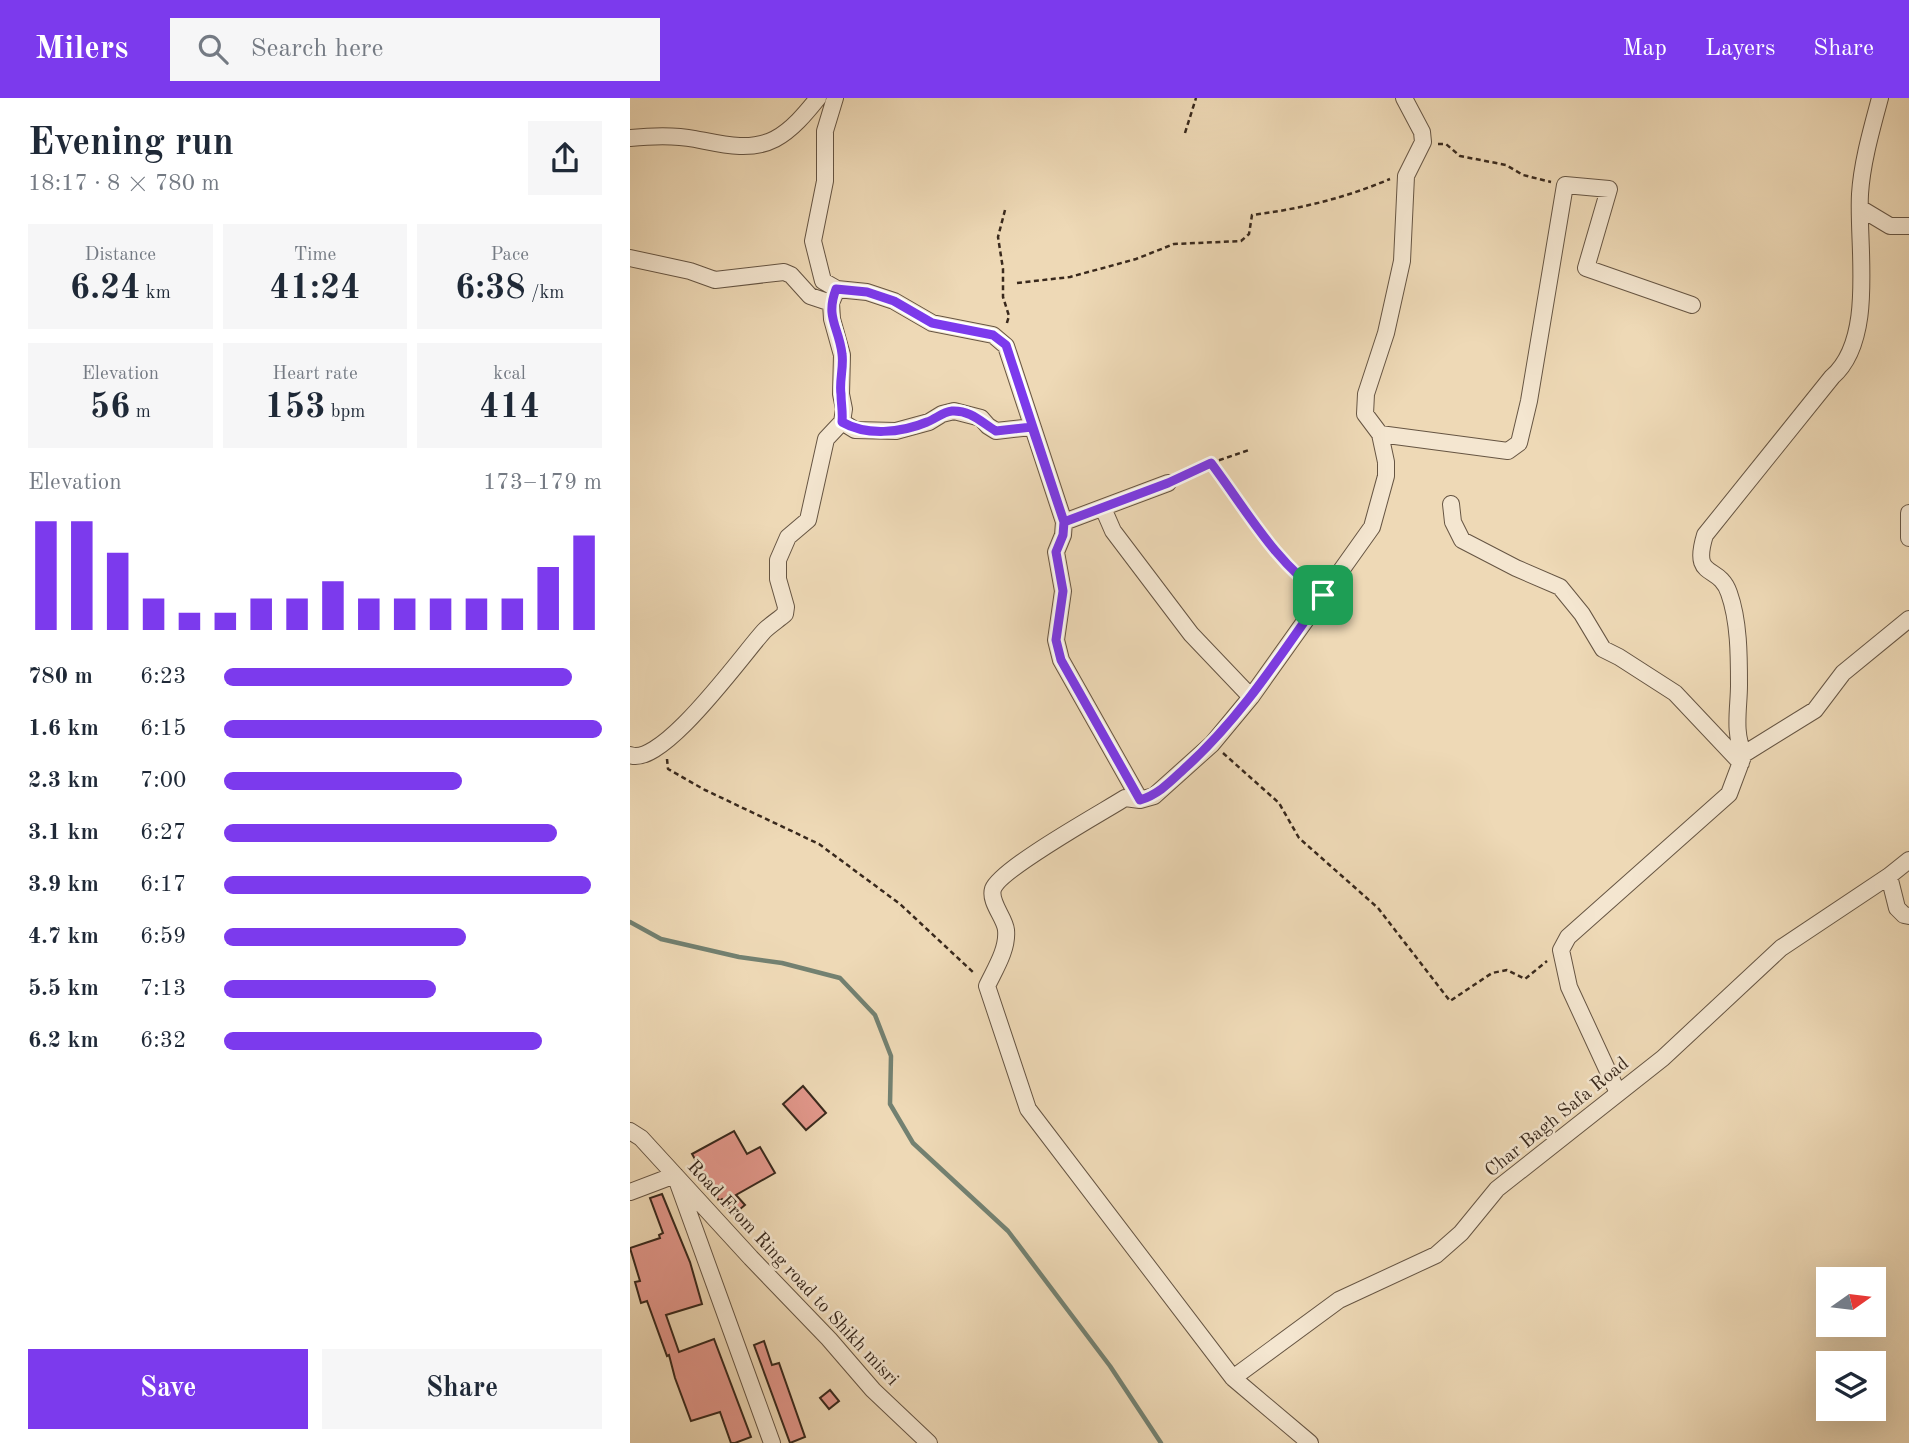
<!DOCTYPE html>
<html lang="en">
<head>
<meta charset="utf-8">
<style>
  body { margin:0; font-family:"Old Standard TT",serif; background:#f6f6f7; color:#1f2937; height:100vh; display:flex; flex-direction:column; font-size:26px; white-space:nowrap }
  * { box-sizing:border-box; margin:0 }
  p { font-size:23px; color:#747a83 }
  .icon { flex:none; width:38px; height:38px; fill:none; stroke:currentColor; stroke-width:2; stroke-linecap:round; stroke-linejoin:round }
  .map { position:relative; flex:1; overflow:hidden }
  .side { display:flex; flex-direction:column; background:#fff; width:630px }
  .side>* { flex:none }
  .needle { width:46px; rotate:76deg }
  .controls { position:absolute; left:1186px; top:1169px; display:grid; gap:14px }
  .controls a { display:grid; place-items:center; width:70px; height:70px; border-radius:0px; background:#fff; box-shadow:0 7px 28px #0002; font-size:35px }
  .pin { position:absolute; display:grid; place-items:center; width:60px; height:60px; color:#fff; margin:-30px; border-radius:14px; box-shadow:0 4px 10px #0006 }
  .round { display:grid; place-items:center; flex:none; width:74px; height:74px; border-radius:0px; background:#f6f6f7 }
  .summary { display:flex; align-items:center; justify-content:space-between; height:119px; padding:0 28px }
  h1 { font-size:38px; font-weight:700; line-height:52px }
  .metrics { display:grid; grid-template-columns:repeat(3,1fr); gap:10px; height:119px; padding:7px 28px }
  .metrics div { display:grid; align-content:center; border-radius:0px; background:#f6f6f7; text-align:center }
  .metrics b { font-size:35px; font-weight:700 }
  .metrics small { font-size:19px; font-weight:400 }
  .metrics p { font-size:19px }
  .chart { height:196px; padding:14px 28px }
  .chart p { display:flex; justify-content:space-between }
  .chart svg { width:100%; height:126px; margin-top:7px; stroke:#7c3aed; stroke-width:6 }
  .cta { display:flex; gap:14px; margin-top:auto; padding:14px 28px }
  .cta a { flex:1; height:80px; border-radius:0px; background:#7c3aed; color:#fff; font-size:28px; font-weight:700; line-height:80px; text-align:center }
  .cta a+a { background:#f6f6f7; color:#1f2937 }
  ul { padding:0 28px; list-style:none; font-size:23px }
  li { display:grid; grid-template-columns:112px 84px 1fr; align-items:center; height:52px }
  li i { height:18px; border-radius:9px; background:#7c3aed }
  header { display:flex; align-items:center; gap:42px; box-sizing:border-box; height:98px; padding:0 35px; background:#7c3aed; color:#fff }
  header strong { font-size:33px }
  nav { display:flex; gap:38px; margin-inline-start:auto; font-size:24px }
  .search { width:490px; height:63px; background:#f6f6f7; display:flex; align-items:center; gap:18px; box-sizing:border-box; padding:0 24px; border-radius:0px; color:#747a83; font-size:26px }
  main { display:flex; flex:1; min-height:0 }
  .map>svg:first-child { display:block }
</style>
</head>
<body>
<header>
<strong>Milers</strong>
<div class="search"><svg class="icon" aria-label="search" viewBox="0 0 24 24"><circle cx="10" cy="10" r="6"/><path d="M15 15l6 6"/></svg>Search here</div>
<nav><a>Map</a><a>Layers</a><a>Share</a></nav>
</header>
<main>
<section class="side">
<div class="summary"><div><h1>Evening run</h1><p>18:17 · 8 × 780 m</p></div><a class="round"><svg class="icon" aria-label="share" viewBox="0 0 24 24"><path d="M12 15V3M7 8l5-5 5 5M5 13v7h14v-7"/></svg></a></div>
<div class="metrics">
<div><p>Distance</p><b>6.24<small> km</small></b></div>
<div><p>Time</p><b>41:24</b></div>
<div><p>Pace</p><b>6:38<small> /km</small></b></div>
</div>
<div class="metrics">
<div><p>Elevation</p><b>56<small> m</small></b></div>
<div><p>Heart rate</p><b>153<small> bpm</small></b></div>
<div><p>kcal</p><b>414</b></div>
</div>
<div class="chart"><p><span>Elevation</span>173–179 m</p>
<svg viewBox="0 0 160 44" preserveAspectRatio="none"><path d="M5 44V6M15 44V6M25 44V17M35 44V33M45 44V38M55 44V38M65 44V33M75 44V33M85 44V27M95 44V33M105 44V33M115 44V33M125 44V33M135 44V33M145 44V22M155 44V11"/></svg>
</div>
<ul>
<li><b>780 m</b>6:23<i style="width:92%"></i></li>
<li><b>1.6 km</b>6:15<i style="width:100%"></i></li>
<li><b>2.3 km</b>7:00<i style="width:63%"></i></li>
<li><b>3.1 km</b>6:27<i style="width:88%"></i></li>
<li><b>3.9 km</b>6:17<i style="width:97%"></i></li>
<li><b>4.7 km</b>6:59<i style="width:64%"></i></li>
<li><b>5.5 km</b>7:13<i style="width:56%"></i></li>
<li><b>6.2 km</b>6:32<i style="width:84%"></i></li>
</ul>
<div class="cta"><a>Save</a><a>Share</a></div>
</section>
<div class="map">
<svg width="1279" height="1345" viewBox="0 0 1279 1345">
  <rect width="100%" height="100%" fill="#eed9b6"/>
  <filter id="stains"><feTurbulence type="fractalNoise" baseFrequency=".00286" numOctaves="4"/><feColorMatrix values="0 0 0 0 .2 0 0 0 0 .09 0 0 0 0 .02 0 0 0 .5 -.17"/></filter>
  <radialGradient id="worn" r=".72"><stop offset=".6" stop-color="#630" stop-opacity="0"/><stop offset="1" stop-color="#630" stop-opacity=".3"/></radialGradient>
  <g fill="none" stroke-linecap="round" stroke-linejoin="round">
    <!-- stream -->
    <path stroke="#738171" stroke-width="4.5" d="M0 824 31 841 109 859 152 865 210 880 245 917 261 958 260 1006 283 1045 378 1133 480 1268 531 1345"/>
  </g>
  <!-- building -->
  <path fill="#e3988c" stroke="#39291d" stroke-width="2" d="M173 988 196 1015 176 1032 153 1006Z
    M104 1033 117 1056 130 1049 145 1075 106 1097 115 1107 104 1116 92 1101 89 1103 62 1056Z
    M32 1096 60 1164 72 1206 36 1217 49 1254 84 1241 121 1339 105 1345H101L90 1314 61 1323 45 1280 39 1257 37 1258 17 1203 11 1205 5 1184 10 1183 0 1150 30 1140 29 1137 33 1135 20 1100Z
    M134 1243 142 1267 149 1265 175 1339 160 1345 124 1247Z
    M200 1292 209 1303 199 1311 190 1300Z"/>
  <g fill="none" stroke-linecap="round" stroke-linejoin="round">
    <defs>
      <path id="minor" d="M205 0 195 33V83L183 143 193 183 207 191 237 194 264 203 302 225 363 237 376 248 434 424 433 437 426 454 433 493 426 542 431 562 510 702
        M0 40C20 38 45 37 65 41 91 46 120 54 145 41 162 32 176 15 188 0
        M1230 110 1260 128H1279
        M0 160 60 173 85 182 154 174 161 177 180 198 201 205
        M212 324 225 332 266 333 299 324 312 316 324 313 351 320 358 328 366 333 402 329
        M750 336 878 353 889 345 899 303 935 87 979 91 956 170 1062 207
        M821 406 823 424 832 442 886 470 930 489 952 516 973 551 989 559 1045 595 1111 665
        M473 410 483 433 561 536 621 599
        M1279 415V440
        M434 424 538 385
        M1114 656C1103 635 1109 610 1109 587 1109 558 1109 523 1099 495 1089 465 1061 483 1075 437L1202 279C1246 241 1227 148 1230 96 1232 64 1242 30 1250 0
        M0 657C32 670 113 556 134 533 140 527 148 522 155 516L156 509 148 481V462L158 439 178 422 196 341 212 324 214 311 211 296 212 257 202 221 201 205 207 191
        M1259 778 1267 810 1274 817 1279 818
        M988 995 939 889 931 852 938 839 1099 696 1114 656 1185 612 1213 575 1279 521
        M0 1033 11 1040 121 1160 199 1241 243 1292 299 1345
        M0 1094 45 1077 142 1345
        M603 1280 398 1011 357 888C365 871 378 851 376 832 375 820 359 804 363 791 370 771 471 715 495 700L510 702 524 698 582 646 621 599 742 429 756 378V364L750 336 735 316 736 296 756 235 772 163 776 78 793 44 792 34 774 0
        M680 1345 603 1280 709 1202 806 1157 831 1135 867 1091 1033 960 1151 850 1259 778 1279 762"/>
    </defs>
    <!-- minor casing -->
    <use href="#minor" stroke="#665543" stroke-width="18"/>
    <!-- path -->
    <path stroke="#39291d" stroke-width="2.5" stroke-dasharray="5 3.5" stroke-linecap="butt" d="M555 35 566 0
      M808 46H816L830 58 876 67 893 77 921 84
      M375 112 368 139 373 171V199L379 218 376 228
      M387 185 440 179 506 161 544 146 611 143 619 136 622 117C670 111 715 100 760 81
      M581 365C606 398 649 467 682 489
      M550 379 581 365 619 352
      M593 655 649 705 669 740 748 810 820 903 862 875 877 872 895 881 917 863
      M37 661 38 671 75 692 189 746 270 806 345 876"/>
    <!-- minor -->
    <use href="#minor" stroke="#f4e6d0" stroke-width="16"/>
  </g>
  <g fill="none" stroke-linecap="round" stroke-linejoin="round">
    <defs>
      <path id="route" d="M693 497C646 466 615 410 581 365L538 385 434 424 376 247 363 237 302 225 264 203 237 194 206 191C195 220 209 229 212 256 214 269 209 283 211 296 211 306 213 313 212 324 236 338 271 335 297 324 306 321 312 314 322 313 341 312 352 325 366 333L402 329 434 424 433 437 426 454 433 493 426 542 431 562 510 702C529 696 540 684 554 671 610 621 650 558 693 497"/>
    </defs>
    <!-- route casing -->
    <use href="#route" stroke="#fff" stroke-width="14"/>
    <!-- route -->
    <use href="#route" stroke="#7c3aed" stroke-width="9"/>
  </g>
  <g text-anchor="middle" stroke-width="5" stroke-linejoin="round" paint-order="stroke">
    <!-- street labels -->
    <g font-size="19" fill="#39291d" stroke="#f4e6d0">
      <text transform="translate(926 1018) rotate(-39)" y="7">Char Bagh Safa Road</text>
      <text transform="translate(164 1174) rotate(47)" y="7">Road From Ring road to Shikh misri</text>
    </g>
  </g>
  <rect width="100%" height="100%" filter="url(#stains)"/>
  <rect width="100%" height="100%" fill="url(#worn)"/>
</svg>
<div class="controls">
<a><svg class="needle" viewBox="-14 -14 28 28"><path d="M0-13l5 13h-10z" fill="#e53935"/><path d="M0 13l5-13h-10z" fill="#747a83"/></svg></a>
<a><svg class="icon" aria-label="layers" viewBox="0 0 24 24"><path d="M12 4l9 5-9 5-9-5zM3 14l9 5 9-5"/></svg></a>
</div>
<div class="pin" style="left:693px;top:497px;background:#1e9e55"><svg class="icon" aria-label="arrive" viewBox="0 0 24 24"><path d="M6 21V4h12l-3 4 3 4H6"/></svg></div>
</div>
</main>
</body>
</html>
